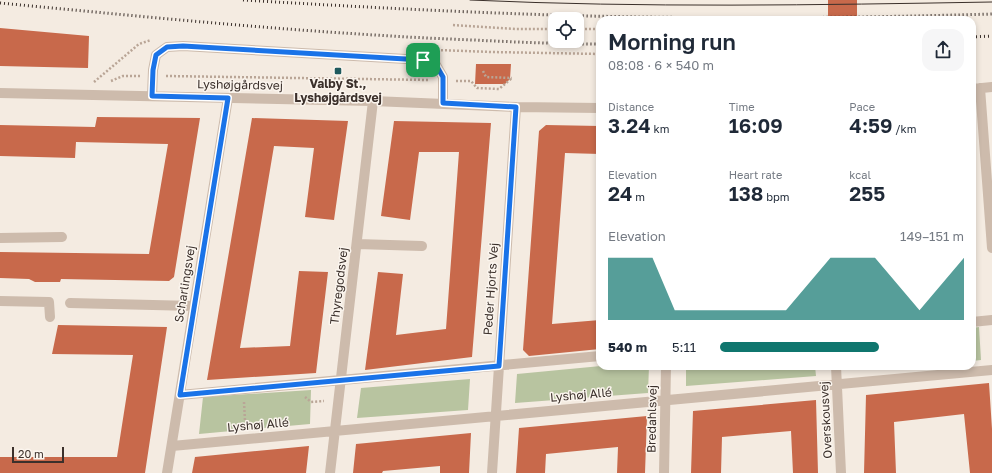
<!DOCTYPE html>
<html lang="en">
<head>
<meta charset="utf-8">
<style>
  body { margin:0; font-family:"Golos Text",sans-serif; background:#f6f6f7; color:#1f2937; height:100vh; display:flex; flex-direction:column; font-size:15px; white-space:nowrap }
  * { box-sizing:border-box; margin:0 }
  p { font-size:13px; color:#747a83 }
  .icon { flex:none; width:22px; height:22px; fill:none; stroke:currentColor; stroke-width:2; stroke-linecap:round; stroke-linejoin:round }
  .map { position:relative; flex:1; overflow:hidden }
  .details { position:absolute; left:596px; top:16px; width:380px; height:354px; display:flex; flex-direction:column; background:#fff; border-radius:12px; box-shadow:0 2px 6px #0003 }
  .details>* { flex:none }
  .tools { position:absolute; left:548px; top:12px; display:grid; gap:8px }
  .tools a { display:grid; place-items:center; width:36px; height:36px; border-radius:8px; background:#fff; box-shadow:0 2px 6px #0003; font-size:20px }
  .scale { position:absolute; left:12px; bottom:10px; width:52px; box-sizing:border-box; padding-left:4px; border:2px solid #3b302b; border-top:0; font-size:11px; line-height:14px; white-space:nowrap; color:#3b302b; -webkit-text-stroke:3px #fbf5ee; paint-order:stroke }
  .pin { position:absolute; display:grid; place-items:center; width:34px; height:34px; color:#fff; margin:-17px; border-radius:8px; box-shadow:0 2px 6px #0006 }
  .round { display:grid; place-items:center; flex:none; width:42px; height:42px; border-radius:12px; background:#f6f6f7 }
  .summary { display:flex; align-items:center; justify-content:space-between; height:68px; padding:0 12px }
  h1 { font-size:22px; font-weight:600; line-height:30px }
  .stats { display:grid; grid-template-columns:repeat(3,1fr); gap:6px; height:68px; padding:4px 12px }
  .stats div { display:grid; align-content:center }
  .stats b { font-size:20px; font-weight:600 }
  .stats small { font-size:11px; font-weight:400 }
  .stats p { font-size:11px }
  .chart { height:112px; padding:8px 12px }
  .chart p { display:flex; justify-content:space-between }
  .chart svg { width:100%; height:72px; margin-top:4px; fill:#0f766e; opacity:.7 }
  ul { padding:0 12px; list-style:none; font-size:13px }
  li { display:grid; grid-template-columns:64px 48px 1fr; align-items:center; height:30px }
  li i { height:10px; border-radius:5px; background:#0f766e }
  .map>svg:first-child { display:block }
</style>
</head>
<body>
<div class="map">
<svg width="992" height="473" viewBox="0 0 992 473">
  <rect width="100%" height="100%" fill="#f4ebe1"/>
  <!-- green -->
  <path fill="#b8c4a0" d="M979 327 981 360 972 361V328Z
    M601 366H649L648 393 515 403 517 374Z
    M686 366H815L816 376 686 386Z
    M470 379 468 410 357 418 361 388Z
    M311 390 310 424 199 434 203 397Z"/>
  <!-- building -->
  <path fill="#c8694b" d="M828 0H857V20H828Z
    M0 28 89 36 88 68 0 66Z
    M476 64H511L510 79 505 84H475Z
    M97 117 200 118 174 277 169 281 61 279 60 282H35L29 279 0 278V252L149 254 168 144 76 142 75 158 0 156V125L95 127Z
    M252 118 348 121 334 220 305 217 314 148 274 146 240 348 290 346 299 271 328 272 316 373 207 380Z
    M394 121 491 123 472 357 365 370 378 272 403 274 396 335 446 329 459 152H419L410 220 381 216Z
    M546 125 600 126V154L565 153 552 324 600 320V349L529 356 523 350 539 131Z
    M58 325 167 327 145 473H0V457H117L133 355 52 354Z
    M989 383 992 429V473H970L964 414 894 422 896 473H864L866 395Z
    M816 400 818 473H793L791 431 722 437 721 473H691L693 411Z
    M647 416 645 473H617L618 447 546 454 545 473H516L519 428Z
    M471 433 469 473H440V466L383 471 382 473H353L356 444Z
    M309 446 306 473H192L195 457Z"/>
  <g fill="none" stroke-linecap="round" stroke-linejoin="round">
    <!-- path -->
    <path stroke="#b9a596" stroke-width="2.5" stroke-dasharray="2 2" stroke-linecap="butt" d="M453 25 515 29H555
      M577 29H600
      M437 50 492 52 600 54
      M483 71 486 77 512 78
      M166 76 429 80
      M111 81 123 76H141
      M456 81H471L477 88 499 89 512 78
      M94 82 139 44 151 40
      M305 397 311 402 324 401
      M244 402 245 421"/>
    <!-- minor -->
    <path stroke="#cdbbac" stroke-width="10" d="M980 88 992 248
      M972 89 992 87
      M0 93 373 101 516 107 600 108
      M152 96 153 70 156 55 167 47 183 46 423 60 436 65 443 77V103
      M0 238 62 237
      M357 244 422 246
      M0 301 49 302 50 317
      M70 303 194 306
      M972 322 992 320
      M836 366 841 473
      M180 395 600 356
      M172 446 992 370
      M167 473 228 98
      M330 473 373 101
      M492 473 516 107
      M664 473 666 366"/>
    <!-- tram -->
    <path stroke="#3b302b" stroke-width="1" d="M470 0C644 8 818 5 992 2"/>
    <!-- rail -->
    <path stroke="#3b302b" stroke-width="3" stroke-dasharray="1 3" stroke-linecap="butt" d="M243 0C359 7 474 13 589 16 723 19 858 18 992 14
      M0 3C158 18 315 34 473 40 515 42 558 44 600 44
      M972 37 992 36"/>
  </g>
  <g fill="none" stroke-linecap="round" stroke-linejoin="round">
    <defs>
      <path id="route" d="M183 46 423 60 436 65 443 77V103L516 107 499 366 180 395 228 98 152 96 153 70 156 55 167 47Z"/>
    </defs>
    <!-- route casing -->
    <use href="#route" stroke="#fff" stroke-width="8"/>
    <!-- route -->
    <use href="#route" stroke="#1a73e8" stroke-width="5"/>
  </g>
  <!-- markers -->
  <rect fill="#1f5a5e" stroke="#fbf5ee" stroke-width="1.5" x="334" y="67" width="8" height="8" rx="2"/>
  <g text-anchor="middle" stroke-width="3" stroke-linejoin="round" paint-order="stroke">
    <!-- poi labels -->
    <g font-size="12" font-weight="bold" fill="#3b302b" stroke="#fbf5ee">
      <text x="338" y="88">Valby St.,<tspan x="338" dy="14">Lyshøjgårdsvej</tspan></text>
    </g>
    <!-- street labels -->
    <g font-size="12" fill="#3b302b" stroke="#fbf5ee">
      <text transform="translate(240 85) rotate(1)" y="4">Lyshøjgårdsvej</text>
      <text transform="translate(185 284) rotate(-81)" y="4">Scharlingsvej</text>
      <text transform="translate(339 286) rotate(-83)" y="4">Thyregodsvej</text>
      <text transform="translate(491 289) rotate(-86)" y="4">Peder Hjorts Vej</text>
      <text transform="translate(581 395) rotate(-5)" y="4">Lyshøj Allé</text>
      <text transform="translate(652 419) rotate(-89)" y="4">Bredahlsvej</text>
      <text transform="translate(826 420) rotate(-93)" y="4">Overskousvej</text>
      <text transform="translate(258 425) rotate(-5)" y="4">Lyshøj Allé</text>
    </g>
  </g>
</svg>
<div class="tools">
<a><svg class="icon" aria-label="locate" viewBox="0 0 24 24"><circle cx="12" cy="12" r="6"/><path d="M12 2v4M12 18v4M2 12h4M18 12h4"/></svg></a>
</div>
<div class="scale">20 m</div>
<div class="pin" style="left:423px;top:60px;background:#1e9e55"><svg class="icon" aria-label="arrive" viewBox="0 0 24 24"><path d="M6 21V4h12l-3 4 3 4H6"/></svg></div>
<section class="details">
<div class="summary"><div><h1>Morning run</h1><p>08:08 · 6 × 540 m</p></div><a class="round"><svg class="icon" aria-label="share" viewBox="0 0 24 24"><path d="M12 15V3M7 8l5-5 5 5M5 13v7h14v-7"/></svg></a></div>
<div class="stats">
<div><p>Distance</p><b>3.24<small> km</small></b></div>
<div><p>Time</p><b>16:09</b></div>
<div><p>Pace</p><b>4:59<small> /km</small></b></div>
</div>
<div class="stats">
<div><p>Elevation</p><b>24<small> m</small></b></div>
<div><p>Heart rate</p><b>138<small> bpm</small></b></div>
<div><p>kcal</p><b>255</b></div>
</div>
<div class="chart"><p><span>Elevation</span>149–151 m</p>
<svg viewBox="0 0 160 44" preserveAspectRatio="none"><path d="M0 44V6L10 6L20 6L30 38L40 38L50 38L60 38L70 38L80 38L90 22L100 6L110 6L120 6L130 22L140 38L150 22L160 6V44z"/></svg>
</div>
<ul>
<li><b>540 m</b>5:11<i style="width:65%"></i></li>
</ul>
</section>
</div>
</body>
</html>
